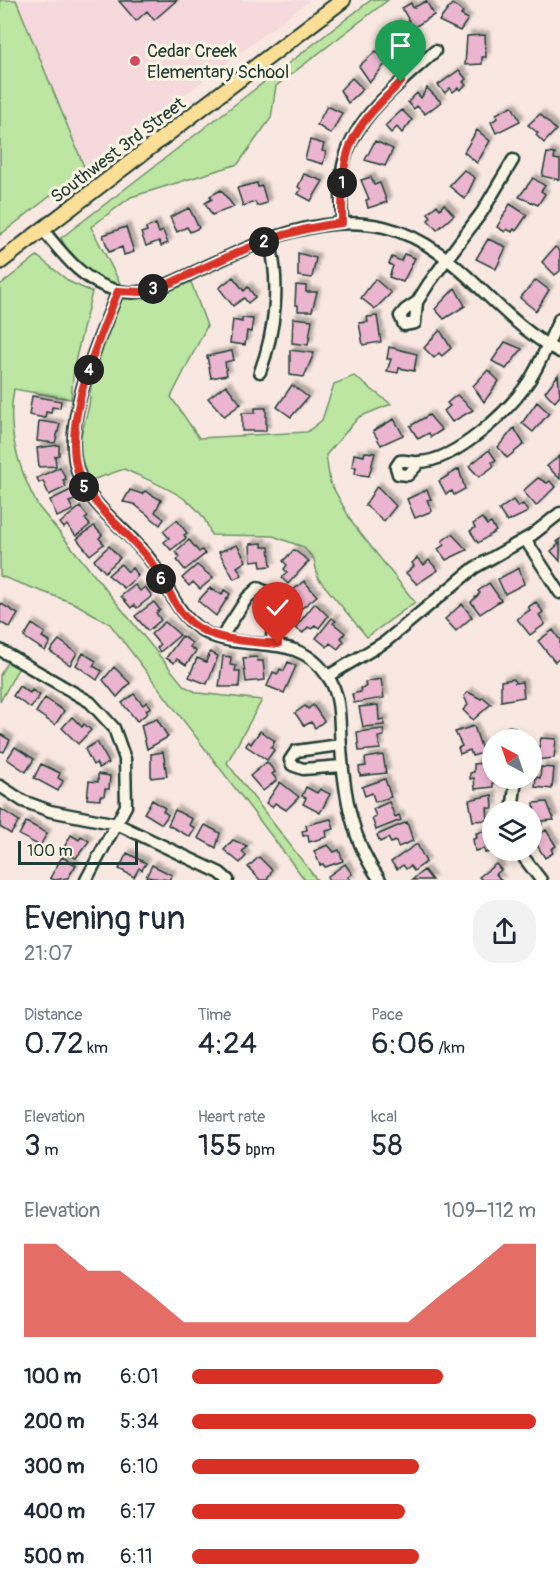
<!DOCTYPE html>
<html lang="en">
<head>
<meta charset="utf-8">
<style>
  body { margin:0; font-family:Pangolin,sans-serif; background:#f2f2f3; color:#1f2937; height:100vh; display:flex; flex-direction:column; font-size:22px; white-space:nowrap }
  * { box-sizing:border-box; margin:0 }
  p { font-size:20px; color:#747a83 }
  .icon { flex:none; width:33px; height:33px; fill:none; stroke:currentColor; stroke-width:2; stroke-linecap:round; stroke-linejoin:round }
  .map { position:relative; height:880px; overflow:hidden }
  .details { display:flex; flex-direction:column; background:#fff; flex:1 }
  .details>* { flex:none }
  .needle { width:39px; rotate:320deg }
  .buttons { position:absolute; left:482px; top:729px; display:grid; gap:12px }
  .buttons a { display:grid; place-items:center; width:60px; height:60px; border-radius:50%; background:#fff; box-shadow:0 3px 9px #0003; font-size:30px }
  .scale { position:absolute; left:18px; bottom:15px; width:120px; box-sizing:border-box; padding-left:6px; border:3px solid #1f3d34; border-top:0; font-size:16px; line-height:21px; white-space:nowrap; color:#1f3d34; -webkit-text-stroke:4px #fcf5e5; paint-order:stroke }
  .pin { position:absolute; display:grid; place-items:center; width:51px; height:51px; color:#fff; margin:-62px -26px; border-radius:50% 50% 50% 0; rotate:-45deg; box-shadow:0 0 6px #0007 }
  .pin .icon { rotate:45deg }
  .km { position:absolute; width:30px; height:30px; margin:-15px; border-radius:50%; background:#222; color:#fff; font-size:16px; line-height:30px; text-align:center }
  .round { display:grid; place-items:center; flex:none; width:63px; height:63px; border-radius:24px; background:#f2f2f3 }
  .summary { display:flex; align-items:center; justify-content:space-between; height:102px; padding:0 24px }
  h1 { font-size:33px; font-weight:600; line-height:45px }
  .metrics { display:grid; grid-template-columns:repeat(3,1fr); gap:9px; height:102px; padding:6px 24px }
  .metrics div { display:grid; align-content:center }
  .metrics b { font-size:30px; font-weight:600 }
  .metrics small { font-size:16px; font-weight:400 }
  .metrics p { font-size:16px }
  .chart { height:168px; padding:12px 24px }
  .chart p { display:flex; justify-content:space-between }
  .chart svg { width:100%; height:108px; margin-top:6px; fill:#d93025; opacity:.7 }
  ul { padding:0 24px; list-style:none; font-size:20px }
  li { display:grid; grid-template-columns:96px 72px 1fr; align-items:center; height:45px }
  li i { height:15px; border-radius:8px; background:#d93025 }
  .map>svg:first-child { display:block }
</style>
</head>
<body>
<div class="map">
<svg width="560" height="880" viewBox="0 0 560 880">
  <defs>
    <filter id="shadow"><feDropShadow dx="4" dy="-4" stdDeviation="1.5" flood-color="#0004"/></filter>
  </defs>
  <rect width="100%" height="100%" fill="#f9e8e1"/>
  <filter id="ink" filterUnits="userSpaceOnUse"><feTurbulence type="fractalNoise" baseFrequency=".0167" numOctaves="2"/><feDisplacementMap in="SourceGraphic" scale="12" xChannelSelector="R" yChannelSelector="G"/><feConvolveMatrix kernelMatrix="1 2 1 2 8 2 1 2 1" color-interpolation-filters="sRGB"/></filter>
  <g filter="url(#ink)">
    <!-- built -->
    <path fill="#f5d9dc" d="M16 0H310L85 169Z"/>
    <!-- green -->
    <path fill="#bde6a2" stroke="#6e926b" stroke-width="1.5" d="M0 0H16L85 169 0 235Z
      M371 0H388L276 86 271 118 238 164 131 197 91 227 122 287C97 277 72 264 61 238Z
      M37 256 70 282 92 292 74 366 71 399 14 389C6 431 19 470 38 506L184 686 198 693 262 700 227 763 317 880H305L110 624 76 604 0 576V285Z
      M191 282 207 326 171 397 199 438 307 432 322 420 334 384 354 376 391 404 359 417 326 455 330 482 353 524 415 602 367 637 318 578 314 559 303 547 273 536 211 535C202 497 155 484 124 469L89 481 80 454V439L89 406 92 376 117 303 123 299 162 294Z
      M9 659 20 665 0 702V675Z"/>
    <!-- building -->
    <path fill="#ebb5cf" stroke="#1f3d34" stroke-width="1.5" filter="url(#shadow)" d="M177 0 154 20 147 11 136 21 119 1Z
      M426 1 434 15 413 28 402 8 411 3 413 8Z
      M452 4 463 12 461 15 468 19 460 31 439 21Z
      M396 22 409 36 399 47 402 50 392 59 380 40Z
      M485 35 486 57H482V64L465 65 467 36Z
      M376 51 387 62 370 82 359 66Z
      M459 70 466 79 463 82 466 85 460 90 458 88 453 92 450 88 445 93 438 85Z
      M352 78 363 89 348 103 340 90Z
      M427 88 441 102 425 114 417 106 414 109 408 102 417 93 421 98Z
      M327 106 342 113 331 134 317 125Z
      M512 106 520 121 496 133 491 122 498 118 496 114Z
      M402 110 412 120 402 133 397 127 391 133 385 126Z
      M540 114 556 130 544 143 536 135 538 133 528 125Z
      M477 130 490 141 477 163 464 152Z
      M310 140 324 144 322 151 326 152 323 164 305 159Z
      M375 141 393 149 385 166 365 160Z
      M547 153 555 154 554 159 560 160V180L542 176Z
      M464 170 475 178 465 199 449 186Z
      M304 174 323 181 311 201 298 194 301 189 298 187Z
      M371 177 374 185 380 183 387 202 368 208 366 200 369 199 361 180Z
      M533 178 545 186 541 191 545 194 538 205 519 197Z
      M257 183 258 187 262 186 267 203 257 206 255 202 243 206 237 188Z
      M221 190 234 207 212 215 205 203 212 199 210 196Z
      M444 204 454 215 437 230 428 220 431 217 428 213 437 205 440 209Z
      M510 204 527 215 516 231 514 229 512 232 507 229 505 232 497 227Z
      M189 208 199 228 190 232 187 227 177 232 170 217Z
      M156 224 159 233 163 231 168 243 161 246 159 241 146 246 141 233 147 231 146 228Z
      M126 227 134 252 124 255 122 247 109 252 103 235Z
      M488 239 506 247 496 269 476 259Z
      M555 247 560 251V271L555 275 542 262Z
      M298 253 316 258 312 278 298 276Z
      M404 254 415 258 403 282 389 277 393 266 389 264 392 257 401 261Z
      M233 277 244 291 248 287 255 297 248 303 244 298 233 306 219 288Z
      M375 279 391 293 375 309 361 298Z
      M536 280 549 290 536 311 520 298Z
      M296 285 306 286V292H317L312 311H298V305H295Z
      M455 288 465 306 444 319 435 309Z
      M377 316 381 342 363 345 359 323 368 322 367 317Z
      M242 318 253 319 251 332 247 331 245 345 230 343 233 320 242 322Z
      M293 318 312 320 308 345 292 343Z
      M440 330 451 348 442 356 439 353 434 358 424 348Z
      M505 342 522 349 506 369 492 361Z
      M389 347 417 354 414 371 399 368 398 373 387 371 391 359H387Z
      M290 350 314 353 304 377 290 375Z
      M232 351 234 360 225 362 227 375 211 378 207 356Z
      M488 370 499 381 484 402 473 386Z
      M558 375 560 396 555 402 545 392Z
      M226 385 241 404 224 416 208 398Z
      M292 385 308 397 291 417 277 407Z
      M457 395 473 410 452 422 444 411 450 406 447 403Z
      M32 396 61 401 60 408 52 407 51 413 46 412 45 418 29 415Z
      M537 402 549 413 533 432 522 423Z
      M255 408H266V431H242V413H255Z
      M429 415 442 430 431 437 429 433 418 439 410 426Z
      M394 419 403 435 381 445 373 431Z
      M39 421 60 424 55 443 37 441Z
      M514 428 524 444 507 458 498 447Z
      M59 445V455L55 456 56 466 39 467 37 448Z
      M489 450 496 460 492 462 494 466 479 477 469 466Z
      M365 452 375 453 369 476 355 474 356 467H352L354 454 364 456Z
      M560 456V479L547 466Z
      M60 467 66 479 63 480 66 487 49 495 43 481 39 483 37 478Z
      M459 469 465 489 454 495 452 491 446 494 439 481Z
      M538 478 547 483 550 481 555 487 536 506 523 491Z
      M377 486 396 506 384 521 365 505Z
      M71 490 75 500 69 502 73 510 57 517 50 500Z
      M130 490 142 494 145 491 161 500 155 512 164 519 160 525 134 504 123 502Z
      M427 490 431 499 427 500 432 511 415 518 407 499Z
      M513 500 518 507 523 504 528 512 507 522 499 510Z
      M80 507 88 517 85 519 90 525 76 536 67 525 64 528 60 523Z
      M482 518 487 525 491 523 496 531 478 543 470 531 475 528 473 524Z
      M177 520 187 533 184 535 186 538 171 550 164 542 169 538 163 531Z
      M94 526 102 535 99 538 104 544 90 555 77 539Z
      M452 534 467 550 446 560 438 549 444 545 442 541Z
      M560 539V561L551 551 559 544 557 542Z
      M189 540 199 552 202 550 205 554 185 570 177 560 180 557 175 552Z
      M262 543V547H269L271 566 261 567 260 560 251 561 250 544Z
      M237 545 246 561 237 567 242 575 234 579 219 552Z
      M109 546 120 558 105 572 94 560Z
      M294 550 309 561 288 584 282 578 287 572 284 569 287 565 283 561Z
      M417 558 424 565 429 560 438 570 417 584 406 573 414 566 412 563Z
      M121 564 128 572 132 568 138 576 124 588 108 575Z
      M197 565 213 578 200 589 193 582 189 586 182 578Z
      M519 568 524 584 505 594 498 579Z
      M304 581 317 596 292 616 287 609 296 602 291 592Z
      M489 583 501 600 480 614 471 602 480 593 478 591Z
      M135 585 140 591 145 587 152 596 137 608 134 605 131 608 121 596Z
      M210 588 222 595 224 590 230 594 216 616 198 601Z
      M154 602 160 610 156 613 161 620 148 631 135 616Z
      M536 602 543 612 539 615 545 624 530 635 517 619 530 610 528 607Z
      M0 603 18 614 10 628 0 622Z
      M315 603 328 616 319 628 315 625 312 629 308 627 303 633 295 628Z
      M462 604 472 617 456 631 445 619Z
      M332 618 336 621 333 623 345 633 341 638 344 641 338 649 330 643 327 647 316 638Z
      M165 622 180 635 160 652 157 648 160 645 151 634Z
      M32 624 45 633 42 637 50 642 45 651 24 637Z
      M553 630 560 640V658L555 662 538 641Z
      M182 636 192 643 190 647 196 651 186 665 177 659 174 663 166 658Z
      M59 640 77 653 70 665 50 651Z
      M210 652 218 656 207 684 189 677 197 658 206 662Z
      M83 653 96 661 93 666 102 671 97 680 76 665Z
      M223 656 231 657 230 665 236 666 235 671H240L239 687H219Z
      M257 657 258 661H263L265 680 246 682 243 658Z
      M288 662 296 666 284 693 267 686 273 672 278 674 280 669 284 671Z
      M114 667 130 683 117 697 103 680Z
      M381 679 384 698 354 703 352 694 361 692 360 688 366 687 365 682Z
      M514 679 515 683 522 682 524 697 501 701V681Z
      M19 686 30 693 32 690 40 695 31 708 13 696Z
      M468 692 481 699 483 697 491 704 473 720 463 710 468 705 464 696Z
      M134 694 143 705 147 702 151 707 146 710 148 713 137 721 122 703Z
      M45 698 64 711 55 725 36 712Z
      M313 705 324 721 315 728 311 722 304 726 295 713 305 706 308 709Z
      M378 705 379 720 384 719V725L363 727 359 707Z
      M72 717 82 727 84 724 91 730 78 744 62 728Z
      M157 719 168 737 147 749 141 725Z
      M474 726 483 753 472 756 470 750 460 754 458 748 462 746 455 732Z
      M383 729 384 736 378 737 380 749 359 751 357 732Z
      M260 731 275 741 271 747 274 750 267 760 246 746 248 741 251 744Z
      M0 734 10 740 4 752 0 751Z
      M541 738 556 739 554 758 536 760Z
      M97 742 109 763 99 768 96 763 93 765 85 749Z
      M15 747 34 759 26 772 7 759Z
      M163 752 167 776 151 778V754Z
      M383 755 386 773 360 776 359 767 366 766 365 758Z
      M267 762 275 772 272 774 277 780 263 791 250 776Z
      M492 762 493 787 475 789 474 778 470 779V773L474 772V764Z
      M41 764 60 773 58 778 63 781 58 791 34 778Z
      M541 767 554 768 552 789 535 787 536 777 540 778Z
      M98 774 110 776 109 789H105L104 796H100V800L87 799 89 781 98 782Z
      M385 779 391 797 375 802 372 793 365 796 362 787Z
      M280 782 299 797 286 810 275 803 272 807 266 803Z
      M306 787 317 793 320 789 330 794 320 813 303 804 306 798 302 796Z
      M492 795 493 808H487L488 820 473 821 469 800Z
      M152 800 165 808 163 811 168 815 162 824 144 813Z
      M389 802 395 817 399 815 401 820 376 830 372 818 376 816 373 809Z
      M547 802 554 820 541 821 542 825 532 826V817H535L534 803Z
      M1 809 19 821 11 834 0 827Z
      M175 810 192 819 189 825 195 828 190 837 168 825Z
      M331 819 334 829 326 831 327 837 309 842 308 835 303 836 302 831 307 830 306 825Z
      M26 822 47 833 40 846 19 835Z
      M407 822 413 841 398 847 396 841 391 843 388 838 380 842 377 835Z
      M205 825 220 833 216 848 198 838Z
      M490 830 492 850 495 851 485 853 484 849 475 851 473 839 477 838 476 833Z
      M546 830 556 846 551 849 553 853 545 858 533 839Z
      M71 835 79 840 81 836 89 841 76 858 62 851Z
      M233 840 247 846 242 852 246 856 240 863 224 850Z
      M417 844 426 862 414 871 410 866 406 869 403 865 397 869 391 862Z
      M328 845 334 852 339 850 343 861 325 867 323 864 320 865 314 851Z
      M127 853 146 863 142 870 139 868 134 877 119 869Z
      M62 857 76 865 68 878 54 880 50 878Z
      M259 857 272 870 267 880H260L248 867Z
      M345 864 352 874 348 877 351 880H329L327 877Z
      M496 864 501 870 496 874 501 880H482L479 877Z
      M152 865 172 875 169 880 146 877Z
      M424 870 432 880H412Z"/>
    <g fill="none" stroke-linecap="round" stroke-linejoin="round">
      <defs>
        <path id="minor" d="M342 223C342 205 339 184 343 166 353 117 400 84 435 51
          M43 230C63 254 82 281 115 290 146 299 174 281 201 269 257 243 320 212 384 227 459 245 492 317 560 352
          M118 291C99 341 53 436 84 486 103 517 134 535 153 564 171 591 179 622 213 636 252 651 299 632 328 677 342 696 339 725 341 747 344 794 352 842 380 880
          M417 302 415 323 404 325 400 316 405 310 417 302 429 283 482 212 513 160
          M260 372C275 331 281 282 269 240
          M420 462 408 475 398 474 396 467 400 461C407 460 412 463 419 462 456 461 510 410 529 381 542 361 550 338 560 318
          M525 539 560 593
          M221 638 247 598 258 588 269 593 273 604 272 643
          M0 650 90 702 114 728 125 759 126 806 86 880
          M328 676 385 642 474 568 532 535 560 513
          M510 733 513 740
          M340 745 296 751 290 760 292 765 303 769 342 766
          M0 786 23 801 50 811 117 824 220 873 228 880
          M512 812 516 778
          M518 850 541 880"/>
        <path id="major" d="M0 262 343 0"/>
      </defs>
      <!-- minor casing -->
      <use href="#minor" stroke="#1f3d34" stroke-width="15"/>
      <!-- major casing -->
      <use href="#major" stroke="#1f3d34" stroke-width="18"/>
      <!-- minor -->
      <use href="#minor" stroke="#fcf5e5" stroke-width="10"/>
      <!-- major -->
      <use href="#major" stroke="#fbdf96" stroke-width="14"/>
    </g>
  </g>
  <g fill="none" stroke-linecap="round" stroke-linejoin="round" filter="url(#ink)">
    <defs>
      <path id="route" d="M278 644C242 640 202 643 179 609 169 594 162 576 151 562 131 535 103 516 85 487 53 438 99 341 118 291L141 292 162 287C220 261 277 229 342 223 342 146 346 136 401 82"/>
    </defs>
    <!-- route casing -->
    <use href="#route" stroke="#fff" stroke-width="12"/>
    <!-- route -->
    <use href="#route" stroke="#d93025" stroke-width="8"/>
  </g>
  <!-- markers -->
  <circle fill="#d1495b" stroke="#fcf5e5" stroke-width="2" cx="135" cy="61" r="6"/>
  <g text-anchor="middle" stroke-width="6" stroke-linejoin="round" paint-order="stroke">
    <!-- poi labels -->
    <g font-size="18" fill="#1f3d34" stroke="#fcf5e5" text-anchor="start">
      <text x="147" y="57">Cedar Creek<tspan x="147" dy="21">Elementary School</tspan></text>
    </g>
    <!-- street labels -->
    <g font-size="18" fill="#1f3d34" stroke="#fcf5e5">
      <text transform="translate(118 150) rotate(-37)" y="6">Southwest 3rd Street</text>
    </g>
  </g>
</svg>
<div class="buttons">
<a><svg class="needle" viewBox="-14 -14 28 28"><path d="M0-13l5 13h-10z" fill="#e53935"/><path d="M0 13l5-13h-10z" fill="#747a83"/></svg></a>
<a><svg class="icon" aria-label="layers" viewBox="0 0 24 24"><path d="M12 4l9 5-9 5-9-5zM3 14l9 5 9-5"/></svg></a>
</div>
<div class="scale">100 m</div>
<div class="pin" style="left:401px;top:82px;background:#1e9e55"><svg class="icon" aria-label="arrive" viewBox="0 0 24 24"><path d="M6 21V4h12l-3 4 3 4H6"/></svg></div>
<div class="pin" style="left:278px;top:644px;background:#d93025"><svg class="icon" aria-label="check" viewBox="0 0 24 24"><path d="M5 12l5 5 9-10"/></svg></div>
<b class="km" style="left:342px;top:183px">1</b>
<b class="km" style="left:264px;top:242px">2</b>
<b class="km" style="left:153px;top:289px">3</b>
<b class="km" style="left:89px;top:370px">4</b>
<b class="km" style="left:84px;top:487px">5</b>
<b class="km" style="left:161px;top:579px">6</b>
</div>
<section class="details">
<div class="summary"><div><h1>Evening run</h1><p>21:07</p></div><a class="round"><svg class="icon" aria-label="share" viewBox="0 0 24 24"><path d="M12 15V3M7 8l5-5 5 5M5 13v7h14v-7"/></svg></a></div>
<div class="metrics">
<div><p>Distance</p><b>0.72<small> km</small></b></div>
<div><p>Time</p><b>4:24</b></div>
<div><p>Pace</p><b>6:06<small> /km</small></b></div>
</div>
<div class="metrics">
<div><p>Elevation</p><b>3<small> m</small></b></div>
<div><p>Heart rate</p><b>155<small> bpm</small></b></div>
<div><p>kcal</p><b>58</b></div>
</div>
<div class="chart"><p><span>Elevation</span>109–112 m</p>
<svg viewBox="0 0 160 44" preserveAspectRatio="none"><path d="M0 44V6L10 6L20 17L30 17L40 27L50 38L60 38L70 38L80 38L90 38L100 38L110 38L120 38L130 27L140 17L150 6L160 6V44z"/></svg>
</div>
<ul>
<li><b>100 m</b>6:01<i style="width:73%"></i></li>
<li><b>200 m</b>5:34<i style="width:100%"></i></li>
<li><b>300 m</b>6:10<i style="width:66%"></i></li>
<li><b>400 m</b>6:17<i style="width:62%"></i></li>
<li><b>500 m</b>6:11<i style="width:66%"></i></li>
</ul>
</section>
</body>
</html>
